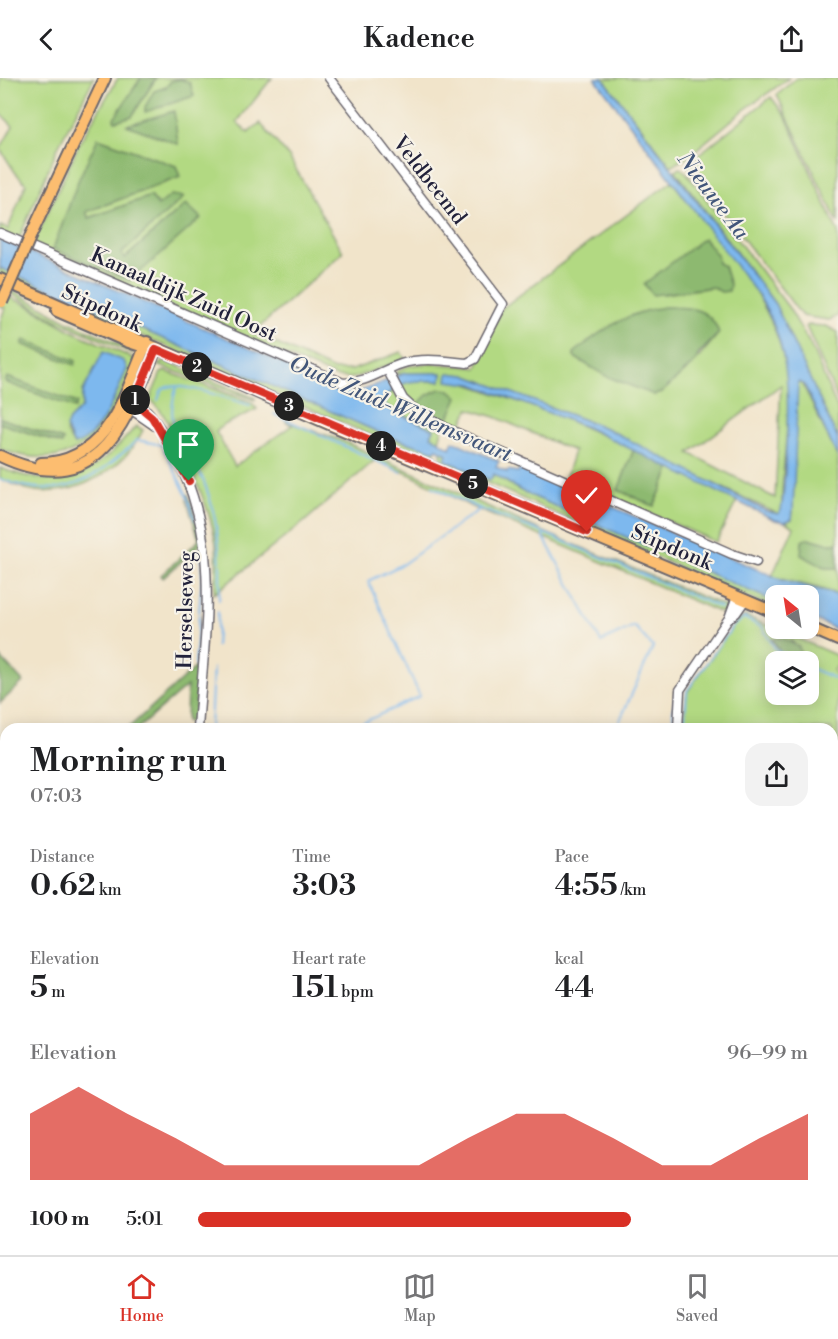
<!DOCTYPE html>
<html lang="en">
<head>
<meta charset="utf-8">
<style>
  body { margin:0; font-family:"Libre Bodoni",serif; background:#f2f2f2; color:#202124; height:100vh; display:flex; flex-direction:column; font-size:22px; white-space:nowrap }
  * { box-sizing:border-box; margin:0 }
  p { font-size:20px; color:#757577 }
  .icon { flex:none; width:33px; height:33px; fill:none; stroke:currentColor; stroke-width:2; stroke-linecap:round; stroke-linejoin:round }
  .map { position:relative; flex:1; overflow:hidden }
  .side { position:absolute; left:0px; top:645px; width:838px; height:532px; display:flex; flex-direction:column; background:#fff; border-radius:18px 18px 0 0; box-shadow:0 3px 15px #0003 }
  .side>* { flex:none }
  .needle { width:39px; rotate:330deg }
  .fabs { position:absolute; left:765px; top:507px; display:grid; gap:12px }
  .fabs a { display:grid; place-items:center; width:54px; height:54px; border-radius:12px; background:#fff; box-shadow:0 3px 15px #0003; font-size:30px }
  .pin { position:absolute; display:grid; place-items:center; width:51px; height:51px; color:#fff; margin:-62px -26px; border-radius:50% 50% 50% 0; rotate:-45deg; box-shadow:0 0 6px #0007 }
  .pin .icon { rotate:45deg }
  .km { position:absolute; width:30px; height:30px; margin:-15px; border-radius:50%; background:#222; color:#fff; font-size:16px; line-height:30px; text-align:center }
  .round { display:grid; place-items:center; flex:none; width:63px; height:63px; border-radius:18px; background:#f2f2f2 }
  .overview { display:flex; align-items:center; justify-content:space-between; height:102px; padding:0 30px }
  h1 { font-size:33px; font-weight:600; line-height:45px }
  .figures { display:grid; grid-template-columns:repeat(3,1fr); gap:9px; height:102px; padding:6px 30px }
  .figures div { display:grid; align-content:center }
  .figures b { font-size:30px; font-weight:600 }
  .figures small { font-size:16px; font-weight:400 }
  .figures p { font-size:16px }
  .chart { height:168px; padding:12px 30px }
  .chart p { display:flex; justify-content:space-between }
  .chart svg { width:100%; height:108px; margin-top:6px; fill:#d93025; opacity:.7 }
  ul { padding:0 30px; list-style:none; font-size:20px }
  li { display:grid; grid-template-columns:96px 72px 1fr; align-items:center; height:45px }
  li i { height:15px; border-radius:8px; background:#d93025 }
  header { display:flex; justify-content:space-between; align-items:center; height:78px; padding:0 30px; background:#fff; font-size:27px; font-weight:600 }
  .tab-bar { display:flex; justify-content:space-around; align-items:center; height:84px; border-top:2px solid #e0e0e0; background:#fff; font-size:16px; color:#757577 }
  .tab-bar a { display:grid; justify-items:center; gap:3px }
  .tab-bar .active { color:#d93025 }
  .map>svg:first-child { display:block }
</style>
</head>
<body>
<header><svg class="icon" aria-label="back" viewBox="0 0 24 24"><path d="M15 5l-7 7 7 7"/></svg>Kadence<svg class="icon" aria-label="share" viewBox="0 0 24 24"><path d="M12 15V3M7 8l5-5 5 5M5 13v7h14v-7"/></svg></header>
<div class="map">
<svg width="838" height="1177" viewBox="0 0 838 1177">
  <rect width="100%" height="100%" fill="#f7f3e8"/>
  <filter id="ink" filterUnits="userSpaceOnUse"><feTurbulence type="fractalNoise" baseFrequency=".0167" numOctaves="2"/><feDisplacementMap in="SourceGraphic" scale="12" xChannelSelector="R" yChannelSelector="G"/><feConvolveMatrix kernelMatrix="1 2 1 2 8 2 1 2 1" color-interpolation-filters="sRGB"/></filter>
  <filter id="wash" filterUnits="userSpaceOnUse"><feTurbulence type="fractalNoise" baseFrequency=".008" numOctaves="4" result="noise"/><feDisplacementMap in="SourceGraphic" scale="24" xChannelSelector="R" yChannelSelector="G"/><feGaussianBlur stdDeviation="1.35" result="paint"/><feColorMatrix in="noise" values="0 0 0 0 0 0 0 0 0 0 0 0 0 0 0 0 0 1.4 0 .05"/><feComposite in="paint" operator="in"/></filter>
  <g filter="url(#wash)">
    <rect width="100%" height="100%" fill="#f1e4ca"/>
    <!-- green -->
    <path fill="#b2d982" stroke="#6a7e5e" stroke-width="1.5" fill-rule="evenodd" d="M0 0H94L58 69 18 163 0 155V148L8 151 26 106 15 94 0 71 13 48 0 35Z
      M118 0H141L115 40 132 38 156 0H272L237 44 248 55 260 45 289 79 343 174 253 255 334 292H352L401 274 405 281 353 300 336 299 32 169 81 62ZM98 60 176 88 180 99 86 134 89 140 151 118 158 128 184 119 121 176 125 180 186 126 130 203 53 171Z
      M603 0H789L744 32 686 80 671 88Z
      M796 0H838V145L777 17Z
      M771 19 785 37 838 154V238L829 242 802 238 688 88 693 81Z
      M680 90 686 94 789 230 810 266 838 332V361L775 226 675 92Z
      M672 103C719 166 785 229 788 311 790 350 781 390 782 429L778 436 677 388 608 351 465 297 448 296 462 304 554 336 634 371 618 412 654 428 671 389 737 423 716 464 566 399 574 373 495 339 469 331 459 352 446 346 451 335 450 312 434 313 416 328 408 322 399 306 411 303H441L442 295 395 296C409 279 457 288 477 290L501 231ZM704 160 718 185 714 209 664 216ZM719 255 696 283 661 315 654 317ZM781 307 775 420 689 375Z
      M0 190 392 360 435 373 433 380 417 377 0 196Z
      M14 213 67 243 127 269 134 276 54 241 12 216Z
      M0 215 27 227 76 255 135 281C112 349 80 401 0 371V345L61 366 63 362 0 340V244L5 230 0 228ZM103 275 74 367 66 354 69 342 82 329 83 313Z
      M809 247 826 248 838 254V322L809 255 806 248Z
      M165 283 255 320V322L157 287Z
      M165 293 251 324 257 331 222 348 216 354 235 388 292 347 285 343 343 363 551 457 729 530 726 537 470 428 411 397 375 382 304 444 214 516C215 498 219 478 215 460 209 429 173 340 150 321L161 295Z
      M801 303 838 380V464L830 466 808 460 825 490H838V517C816 507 794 507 772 498L794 449 785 444 792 441 793 432 796 307Z
      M394 313C400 323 406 331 417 338 425 342 437 344 442 352L439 363 431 358 434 351 385 328 382 321Z
      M136 348 143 352C125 390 80 418 36 413 24 412 11 405 0 401V390C65 414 93 399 136 348Z
      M441 373 447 376 445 382 490 402 493 396 523 414 761 517 775 524V531L442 385Z
      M745 538 838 578V588L833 592 838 599V791L832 788V651H712L682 648 687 614 737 542ZM772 562 792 563 800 574 795 583 808 584V616H776V584L792 583 784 580Z
      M832 798 838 801V898L833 894Z"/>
    <!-- forest -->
    <path fill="#8db970" stroke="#586e56" stroke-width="1.5" d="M141 0H156L132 38 115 43 114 40Z
      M181 1 190 5 194 18 145 34V29L154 13 166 9 171 3Z
      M174 33 178 66 127 47Z
      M98 60 176 88 180 99 86 134 89 140 151 118 158 128 171 117 184 119 121 176 125 180 186 126 201 140 130 203 53 171 78 103Z
      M704 160 717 177 718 185 724 188 730 207 729 213 721 214 713 209 653 217 644 206Z
      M665 229C689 229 710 229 719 255L698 277 696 283 661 315 654 317 606 298 574 279V275C601 252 629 233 665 229Z
      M24 262 76 283 75 287 22 266Z
      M7 299 77 325 75 330 5 304Z
      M440 311 450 312 458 319 446 346 416 328 427 317Z
      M0 340 63 362 62 366 0 345Z
      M634 371 671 389 654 428 618 412Z
      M188 416 204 463 163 500 161 497 199 462 187 423Z
      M808 460 830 466 838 464V490H826L801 477 802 463Z
      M783 560 799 569 800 574 795 583 784 580 772 561Z
      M0 579 23 604 0 625Z
      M198 587 194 646 186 643 187 608 137 651H127Z
      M0 914 6 923V1002L0 982Z
      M6 1123V1172H12L11 1177H0V1148Z
      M90 1172H176V1177H92Z"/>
    <!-- water -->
    <path fill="#7db8ee" stroke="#506d94" stroke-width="1.5" d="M595 0H603L775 226 838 361V380L804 306 798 304 793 432 792 441 785 444 775 442 586 349 472 306 447 303 448 295 465 297 608 351 766 433 778 436 781 432C785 411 785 389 786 368 790 312 789 265 758 217Z
      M0 161 354 316 405 295H442L441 303C412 302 398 302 382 323L394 334 434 351 431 358 450 370 453 363 499 383 496 389 507 394 508 392 518 394 520 389 782 502 838 517V552L809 539 808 518H776L775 524 523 414 494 396 490 402 445 382 447 376 437 371 435 373 392 360 0 190Z
      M103 274 124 283 127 291C116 315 102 359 74 367L66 349 69 342 82 329 83 314Z"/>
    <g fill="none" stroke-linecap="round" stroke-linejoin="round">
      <!-- stream -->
      <path stroke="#7db8ee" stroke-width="2" d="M177 308C161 354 188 365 204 404 219 442 222 482 219 522
        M158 322C159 318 161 312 165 310 178 302 233 323 250 327
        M274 336 401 394
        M0 401C62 424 93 404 137 362L162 367 186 416 195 442
        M433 409 481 431 544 455 543 458 601 564 634 548 653 569 616 651
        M544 455 721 530
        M216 568 218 534
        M195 588 202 497 200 472
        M808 589 838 602
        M210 651 213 590
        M349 651 420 618 368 503 403 486 480 431
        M674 651 673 634 676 615
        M684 651 687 613 733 548 744 540 762 549 776 572 796 584
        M832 911 838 915
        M832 1119 838 1113
        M194 1177V1172
        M541 1177 546 1172
        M777 1177 782 1172"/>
    </g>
  </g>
  <g filter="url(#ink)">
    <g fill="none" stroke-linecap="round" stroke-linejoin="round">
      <defs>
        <path id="minor" d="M0 155 343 305C366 305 380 293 401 286 421 279 446 283 467 285L475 281 503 226 329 0
          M388 293 403 321 416 333 448 351 732 476 756 484
          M129 324C147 325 155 344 164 357 225 454 205 543 198 651
          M126 328 155 348
          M729 540 736 535 745 522
          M678 651 680 612 729 540 737 518
          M832 901 838 905
          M180 1177V1172"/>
        <path id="major" d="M31 157 105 0
          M0 201 336 349 776 535
          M57 233 126 263 150 271
          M0 378C99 425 125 345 156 271
          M41 385C109 384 125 315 147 264
          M808 549 838 562"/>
      </defs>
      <!-- minor casing -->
      <use href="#minor" stroke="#6a666d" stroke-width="11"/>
      <!-- major casing -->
      <use href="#major" stroke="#6a666d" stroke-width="14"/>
      <!-- minor -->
      <use href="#minor" stroke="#fff" stroke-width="8"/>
      <!-- major -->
      <use href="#major" stroke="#fcbd6f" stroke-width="10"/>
      <defs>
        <path id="major-bridge" d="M2 224 31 157"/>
      </defs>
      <!-- major-bridge casing -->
      <use href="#major-bridge" stroke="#6a666d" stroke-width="14" stroke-linecap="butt"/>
      <!-- major-bridge -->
      <use href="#major-bridge" stroke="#fcbd6f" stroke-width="10"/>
    </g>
  </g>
  <g fill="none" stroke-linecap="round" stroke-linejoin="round" filter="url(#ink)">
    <defs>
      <path id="route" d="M189 403 152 339 134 324 156 271 587 454"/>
    </defs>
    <!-- route casing -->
    <use href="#route" stroke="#fff" stroke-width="12"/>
    <!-- route -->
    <use href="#route" stroke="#d93025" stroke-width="8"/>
  </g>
  <g text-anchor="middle" stroke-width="4.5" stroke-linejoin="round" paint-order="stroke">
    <!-- street labels -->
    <g font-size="21" fill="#22223b" stroke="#f7f3e8">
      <text transform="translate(430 102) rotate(52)" y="7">Veldbeemd</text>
      <text transform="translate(184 216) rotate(24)" y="7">Kanaaldijk Zuid Oost</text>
      <text transform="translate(102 230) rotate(25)" y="7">Stipdonk</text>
      <text transform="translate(672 469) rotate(23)" y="7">Stipdonk</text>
      <text transform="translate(185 532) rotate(-89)" y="7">Herselseweg</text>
    </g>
    <!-- water labels -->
    <g font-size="22" font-style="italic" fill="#42567a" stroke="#f7f3e8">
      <text transform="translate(714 117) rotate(53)" y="8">Nieuwe Aa</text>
      <text transform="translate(401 330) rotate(23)" y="8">Oude Zuid-Willemsvaart</text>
    </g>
  </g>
</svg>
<div class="fabs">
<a><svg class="needle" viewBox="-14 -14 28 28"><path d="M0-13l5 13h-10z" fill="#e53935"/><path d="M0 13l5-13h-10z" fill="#757577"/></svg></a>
<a><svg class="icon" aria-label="layers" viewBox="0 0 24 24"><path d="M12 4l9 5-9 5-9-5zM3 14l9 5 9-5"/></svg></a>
</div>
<div class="pin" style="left:189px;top:403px;background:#1e9e55"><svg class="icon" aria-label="arrive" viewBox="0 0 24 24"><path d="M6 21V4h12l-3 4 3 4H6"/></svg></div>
<div class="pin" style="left:587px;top:454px;background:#d93025"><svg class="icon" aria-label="check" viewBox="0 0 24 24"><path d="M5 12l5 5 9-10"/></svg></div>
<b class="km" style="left:135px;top:322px">1</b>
<b class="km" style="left:197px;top:289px">2</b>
<b class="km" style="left:289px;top:328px">3</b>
<b class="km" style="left:381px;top:368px">4</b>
<b class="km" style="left:473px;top:406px">5</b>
<section class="side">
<div class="overview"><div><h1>Morning run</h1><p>07:03</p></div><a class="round"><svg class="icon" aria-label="share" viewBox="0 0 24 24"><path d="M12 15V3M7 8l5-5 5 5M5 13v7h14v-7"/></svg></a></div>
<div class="figures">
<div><p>Distance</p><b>0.62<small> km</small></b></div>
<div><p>Time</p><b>3:03</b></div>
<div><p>Pace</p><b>4:55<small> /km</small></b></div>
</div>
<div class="figures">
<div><p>Elevation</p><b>5<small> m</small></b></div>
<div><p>Heart rate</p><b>151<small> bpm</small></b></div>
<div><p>kcal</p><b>44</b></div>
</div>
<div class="chart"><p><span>Elevation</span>96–99 m</p>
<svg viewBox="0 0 160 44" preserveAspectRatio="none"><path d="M0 44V17L10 6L20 17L30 27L40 38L50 38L60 38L70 38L80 38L90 27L100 17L110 17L120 27L130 38L140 38L150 27L160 17V44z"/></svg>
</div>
<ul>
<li><b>100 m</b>5:01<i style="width:71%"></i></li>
</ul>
</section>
</div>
<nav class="tab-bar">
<a class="active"><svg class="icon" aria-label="home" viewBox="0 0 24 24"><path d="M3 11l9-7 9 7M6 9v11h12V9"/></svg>Home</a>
<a><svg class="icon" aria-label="map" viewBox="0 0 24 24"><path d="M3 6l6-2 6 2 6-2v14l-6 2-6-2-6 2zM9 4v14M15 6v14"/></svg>Map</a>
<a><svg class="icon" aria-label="saved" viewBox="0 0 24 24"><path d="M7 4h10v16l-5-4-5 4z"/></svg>Saved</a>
</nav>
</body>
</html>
